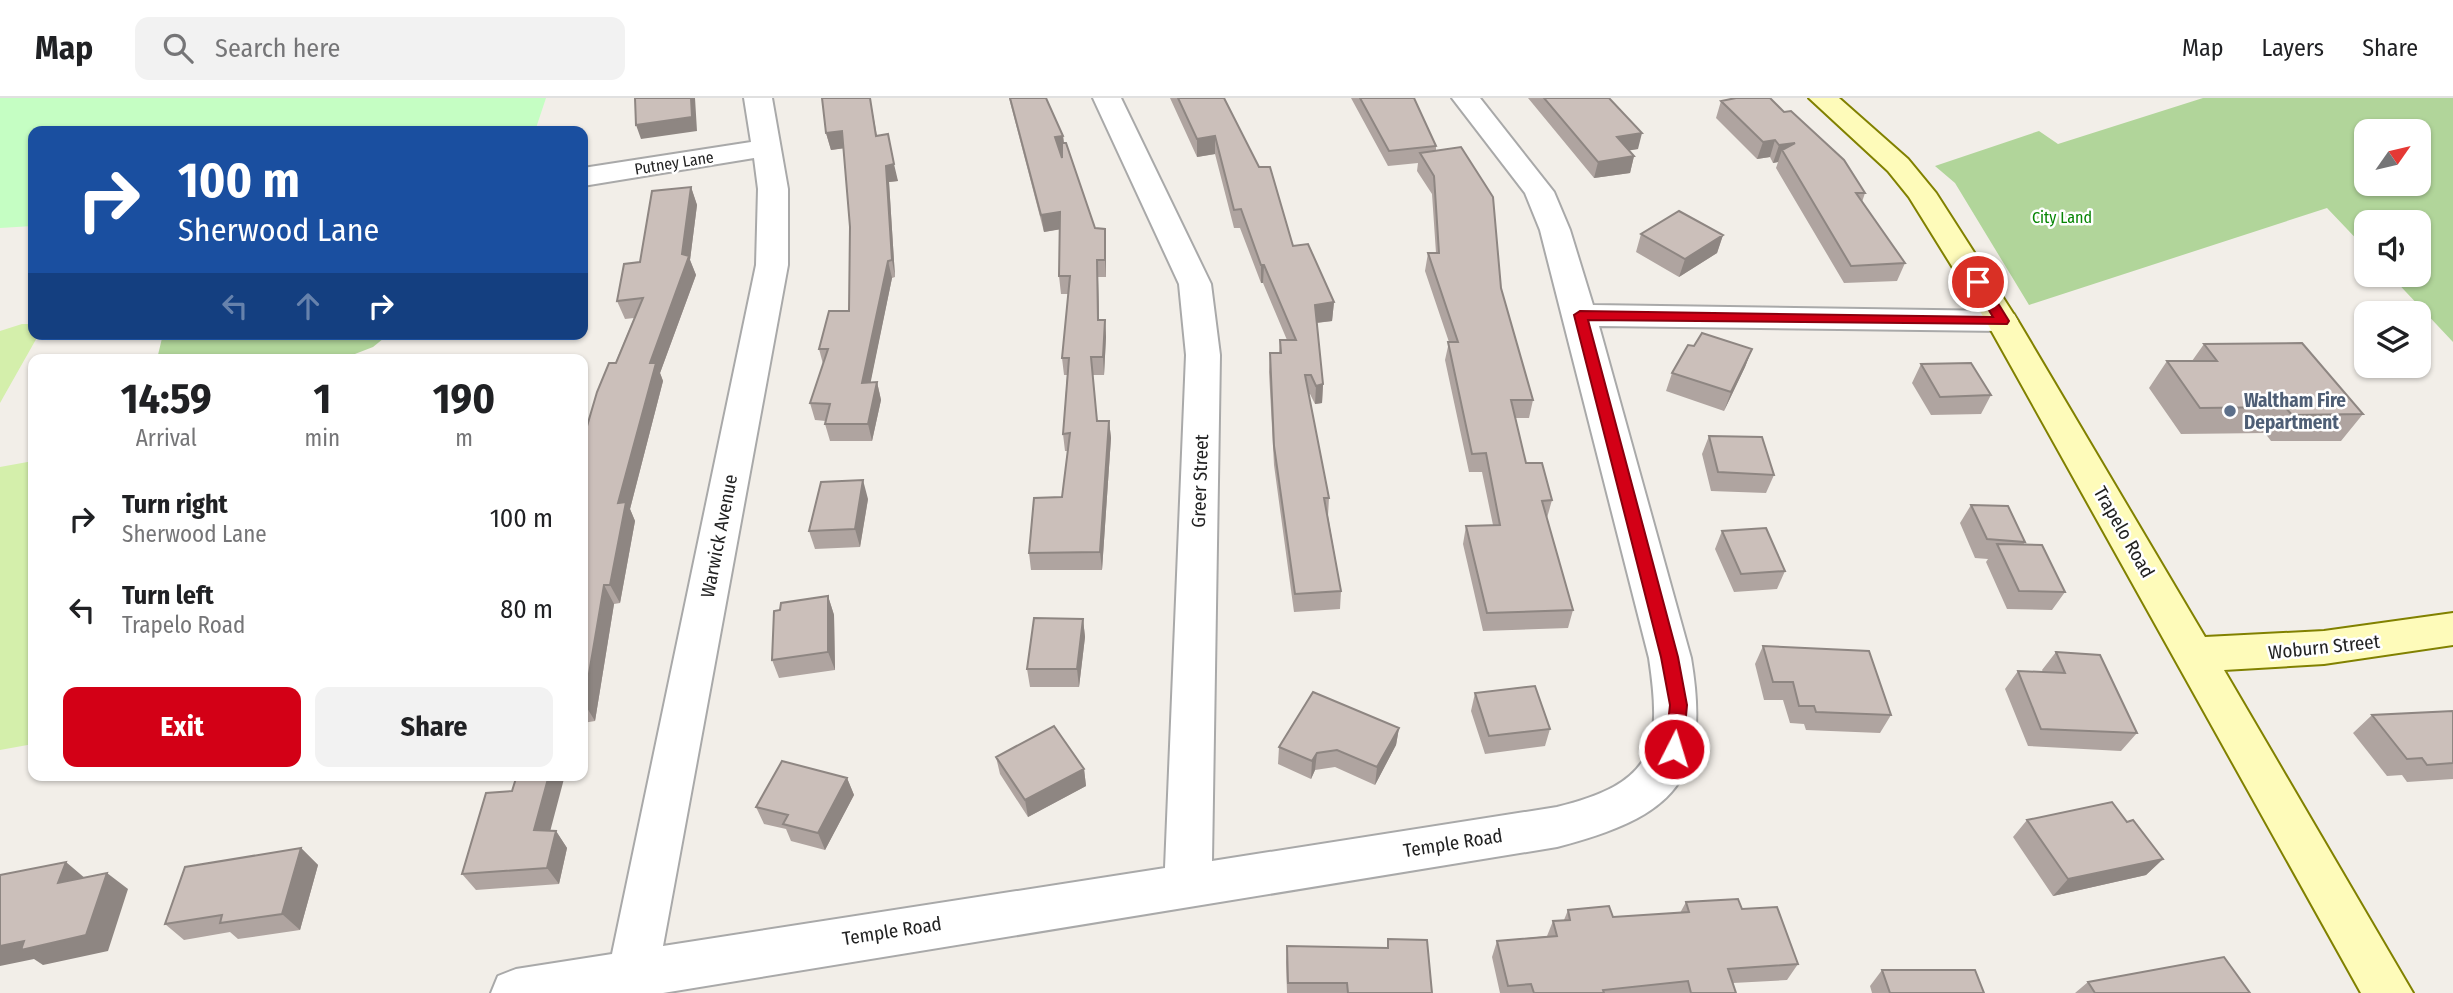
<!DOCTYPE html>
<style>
:root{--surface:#fff;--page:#f2f2f2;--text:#202124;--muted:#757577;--line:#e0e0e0;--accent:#d30016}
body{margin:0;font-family:"Fira Sans Condensed",sans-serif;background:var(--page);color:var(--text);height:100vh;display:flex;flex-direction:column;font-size:26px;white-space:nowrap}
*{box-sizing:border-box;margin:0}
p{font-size:23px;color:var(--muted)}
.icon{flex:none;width:38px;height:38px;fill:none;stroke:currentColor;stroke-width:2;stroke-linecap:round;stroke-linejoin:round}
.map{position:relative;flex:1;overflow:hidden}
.drawer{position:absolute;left:28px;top:256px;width:560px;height:427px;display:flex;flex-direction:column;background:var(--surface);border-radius:14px;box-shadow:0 2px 5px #0004}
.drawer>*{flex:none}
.top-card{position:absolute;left:28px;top:28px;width:560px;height:214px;border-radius:14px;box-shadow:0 2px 5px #0004;background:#1a4fa0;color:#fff;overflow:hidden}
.needle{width:46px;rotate:56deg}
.controls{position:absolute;left:2354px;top:21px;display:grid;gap:14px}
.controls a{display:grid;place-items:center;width:77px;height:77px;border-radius:14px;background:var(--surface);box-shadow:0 2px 5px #0004;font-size:35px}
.pin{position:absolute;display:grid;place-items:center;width:60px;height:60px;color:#fff;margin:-30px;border:4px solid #fff;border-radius:50%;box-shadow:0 2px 7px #0007}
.me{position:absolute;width:77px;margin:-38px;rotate:5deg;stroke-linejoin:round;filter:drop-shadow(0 0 5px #0008)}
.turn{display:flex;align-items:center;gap:24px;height:147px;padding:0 35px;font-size:32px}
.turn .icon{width:91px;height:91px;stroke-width:2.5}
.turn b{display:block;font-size:49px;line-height:60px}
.lanes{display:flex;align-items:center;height:66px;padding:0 35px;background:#0003;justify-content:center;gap:35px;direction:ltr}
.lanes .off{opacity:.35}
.eta{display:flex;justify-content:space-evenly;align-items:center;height:119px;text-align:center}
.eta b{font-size:42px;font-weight:700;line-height:49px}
.button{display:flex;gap:14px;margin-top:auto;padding:14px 35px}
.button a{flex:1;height:80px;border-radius:14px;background:var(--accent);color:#fff;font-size:28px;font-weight:700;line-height:80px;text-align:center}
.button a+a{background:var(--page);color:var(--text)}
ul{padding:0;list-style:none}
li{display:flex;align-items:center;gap:21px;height:91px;padding:0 35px}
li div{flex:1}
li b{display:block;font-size:26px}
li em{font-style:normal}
header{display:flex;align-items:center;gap:42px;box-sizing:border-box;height:98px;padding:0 35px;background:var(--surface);border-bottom:2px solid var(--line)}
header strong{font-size:33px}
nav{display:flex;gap:38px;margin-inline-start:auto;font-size:24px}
.search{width:490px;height:63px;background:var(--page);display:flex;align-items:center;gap:18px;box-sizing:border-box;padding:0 24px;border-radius:14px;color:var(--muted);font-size:26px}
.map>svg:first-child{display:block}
.grass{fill:#d4efab}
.forest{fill:#b1d59a;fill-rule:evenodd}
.park{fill:#c5fec3}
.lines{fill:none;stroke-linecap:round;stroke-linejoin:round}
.street-casing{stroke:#a9a9a9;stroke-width:4}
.secondary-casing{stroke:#818100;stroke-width:4}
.street{fill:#fff;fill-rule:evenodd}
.secondary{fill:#fefbba;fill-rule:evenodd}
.wall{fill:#afa4a0}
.shaded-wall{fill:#8e8682}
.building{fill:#cbbfba;stroke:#8e8682;stroke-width:2}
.route{fill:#d30016;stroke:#89000e;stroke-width:2}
.service-dot{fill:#5c6f8a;stroke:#fff;stroke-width:2.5}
.labels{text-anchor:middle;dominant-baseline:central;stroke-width:5;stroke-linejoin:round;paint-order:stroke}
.far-street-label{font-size:16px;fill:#222;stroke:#fff}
.far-park-label{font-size:16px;fill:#078604;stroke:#fff}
.service-label{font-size:19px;font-weight:bold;fill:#4e5e75;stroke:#fff;text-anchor:start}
.street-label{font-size:19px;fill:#222;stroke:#fff}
</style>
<header>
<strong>Map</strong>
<div class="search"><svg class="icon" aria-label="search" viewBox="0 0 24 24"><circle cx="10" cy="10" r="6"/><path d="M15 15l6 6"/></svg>Search here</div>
<nav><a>Map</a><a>Layers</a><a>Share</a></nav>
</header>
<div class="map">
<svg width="2453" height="895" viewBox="0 0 2453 895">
<rect width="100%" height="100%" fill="#f2eee8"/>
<path class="grass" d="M22,226H33V236H39L0,305V233Z
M33,363V646L0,652V369Z"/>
<path class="forest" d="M2203,0H2453V244L2390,177H2418V124H2366V151L2327,110L2029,207L1955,85L1935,68L2039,33L2058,46ZM2366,33H2418V86H2366Z
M163,236H389L373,249L342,261H157Z"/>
<path class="park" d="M0,0H546L535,33H33V128L0,130Z"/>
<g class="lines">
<defs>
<path id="street" d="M744,0H772L788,91V167L663,848L1165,770L1186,257L1179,186L1093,0H1121L1211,186L1220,257L1212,763L1557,709C1653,685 1663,653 1649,560L1540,132L1525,95L1452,0H1480L1554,94L1570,132L1593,207L2002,213L2014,216L2018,223L2014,230L2002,233L1599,228L1691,560C1712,684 1672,719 1557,749L663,895H491L498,878L516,871L612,856L756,167L758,91L754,60L583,88V70L751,44Z"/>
<path id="secondary" d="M1809,0H1839L1908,61L1936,95L2018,223L2205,539L2324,533L2453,515V547L2324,566L2224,572L2413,895H2361L1986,223L1909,99L1888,73Z"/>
</defs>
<use href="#street" class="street-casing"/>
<use href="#secondary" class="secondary-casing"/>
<use href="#street" class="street"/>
<use href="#secondary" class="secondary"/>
</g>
<path class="wall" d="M870,0L877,38L898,83L889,84L895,179L892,180L870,285L877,284L881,302L872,343H830L825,326L826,323L815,322L810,305L823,266L819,251L849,213L850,129L844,50L831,52L826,35Z
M1009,0H1046L1063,38L1064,45L1095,130L1106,148V179H1098L1099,222H1105L1106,239L1104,277H1092L1097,323H1109L1111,340L1102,472H1031L1029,455L1062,399L1068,353H1065L1063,336L1067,277H1064L1062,260L1068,196H1061L1059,178L1060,131L1044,134Z
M1170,0H1224L1293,148L1334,204L1332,223L1317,225L1323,286L1322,305L1315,306L1310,296H1308L1329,400L1328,418L1341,493L1340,511L1294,514L1274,367L1269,274L1270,255H1279L1280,242H1287L1263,185H1261L1240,130H1234L1215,56L1197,59Z
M1351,0H1414L1436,48V53L1501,190L1533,302L1529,320H1515L1526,365L1552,402L1547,420L1573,512L1568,530L1483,533L1463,446L1466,428L1493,427L1482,374H1469L1445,262L1449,244L1425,173L1428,155H1436L1432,96L1417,73L1418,65L1388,68Z
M1528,0H1609L1638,51L1629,52L1634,58L1630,75L1594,80Z
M1721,3L1865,95L1862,104L1905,165L1897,183L1844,185L1776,70L1778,64L1773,65L1770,59L1757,61L1716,20Z
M691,89L697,107L690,162L696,177L660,275L663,283L630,411L635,423L620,505L614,506L595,623L583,625V342L634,220L625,221L617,203L640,164Z
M1641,136L1723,137L1717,155L1679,179L1636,154Z
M2204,246L2363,316L2341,343H2271L2265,335L2181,336L2149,290L2167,263H2192Z
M1694,248L1752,251L1745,269L1724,313L1666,293L1672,275Z
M1921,266L1991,297L1981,316L1931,317L1912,285Z
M1709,338L1774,377L1766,395L1711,393L1702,356Z
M868,401L860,449L815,451L809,433Z
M1971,407L2025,444L2023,447L2065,494L2052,512L2007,511L1986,464L1988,461L1975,460L1960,425Z
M1722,433L1785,473L1777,491L1734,494L1715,451Z
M828,498L834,517L835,572L779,580L772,562L780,512Z
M1083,521L1085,539L1079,589H1030L1027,571Z
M1763,548L1891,617L1880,635L1806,632L1804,626L1790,625L1783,602H1764L1755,566Z
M2056,554L2137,635L2121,653L2028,648L2005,591L2018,573L2043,574L2042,572Z
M1475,595L1550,631L1545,648L1485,656L1471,613Z
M2453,613V681L2407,684L2402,677L2387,678L2353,635L2372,617Z
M1399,630L1396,647L1375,687L1335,669L1315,672L1311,681L1278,666L1279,649Z
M996,659L1084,671L1086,688L1028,719L1000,676Z
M847,680L854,697L825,752L791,743L786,731L764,726L756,709Z
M512,693L550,733H556L567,750L559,786L476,792L462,776Z
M2027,722L2127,724L2163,761L2146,777L2053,798L2013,739Z
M301,750L318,767L300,832L238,841L230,834L184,842L165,826Z
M1686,804L1742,811L1798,866L1787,882L1733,885L1736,895H1500L1492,859L1497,843L1547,838L1553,823L1564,822L1568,812L1613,819L1680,815Z
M1388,841L1432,895H1287L1286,864L1287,848L1387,850Z
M1882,872L1984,895H1872L1870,888Z
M2088,884L2250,895H2075Z"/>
<path class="shaded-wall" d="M691,0H695L697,33L641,41L636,27Z
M842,33L846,50L831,52L826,35Z
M1642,35L1638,51L1614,55L1617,39Z
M1063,38L1065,55L1057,56L1055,39Z
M1215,38V56L1197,59V41Z
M1775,42L1770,59L1757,61L1763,44Z
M1795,45L1782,52L1778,64L1773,65L1779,47Z
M1634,58L1630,75L1594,80L1598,64Z
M894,66L898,83L889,84L895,179L892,162L886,68Z
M691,89L697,107L690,162L696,177L660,275L663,283L630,411L635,423L620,505L610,487L618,405L650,265L682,156Z
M1060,114L1062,131L1044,134L1041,117Z
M1105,131L1106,148V179L1105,162Z
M1723,137L1717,155L1679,179L1685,161Z
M1097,162L1098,179L1099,239L1098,222Z
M888,163L892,180L867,302L862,285Z
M1261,167H1264L1263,185H1261Z
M1334,204L1332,223L1314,225L1315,207Z
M1105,222L1106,239L1104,277L1103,259Z
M1752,251L1745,269L1724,313L1731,294Z
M877,284L881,302L872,343L868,326Z
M1323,286L1322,305L1315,306L1316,288Z
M1109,323L1111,340L1102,472L1100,454Z
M863,382L868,401L860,449L855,431Z
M604,487L614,506L595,623L584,605Z
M828,498L834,517L835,572L828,554Z
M1083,521L1085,539L1079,589L1077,571Z
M1399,630L1396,647L1375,687L1377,669Z
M1317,655L1315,672L1311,681L1312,663Z
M1084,671L1086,688L1028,719L1025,702Z
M549,677H565L546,749L534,732Z
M847,680L854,697L825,752L818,735Z
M556,733L567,750L559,786L547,770Z
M301,750L318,767L300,832L282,816Z
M2163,761L2146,777L2053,798L2068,781Z
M66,764L86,781L58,785Z
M107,775L128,791L108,853L43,867L34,861L0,868V848Z"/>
<path class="building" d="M635,0H691L692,19L636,27Z
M822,0H870L876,38L888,36L894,66L886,68L892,162L888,163L862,285L877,284L868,326H825L830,306L810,305L828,251H819L829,213H849L850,129L842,33L826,35Z
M1010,0H1046L1063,38L1055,39L1062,60V45H1066L1095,130L1105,131V162H1097L1098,222H1105L1103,259H1091L1097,323H1109L1100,454L1029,455L1034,400L1062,399L1070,335L1063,336L1069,260H1062L1070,178H1059L1060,114L1041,117Z
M1178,0H1224L1259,69H1270L1293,148L1308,146L1334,204L1315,207L1323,286L1316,288L1311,277H1305L1329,400H1324L1341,493L1295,496L1274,348L1270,255H1281L1280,242H1296L1264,167H1261L1241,111L1234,112L1215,38L1197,41Z
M1360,0H1414L1436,48L1389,53Z
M1544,0H1609L1642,35L1617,39L1634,58L1598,64Z
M1736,0H1770L1784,14L1791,13L1844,62L1865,95H1856L1905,165L1851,168L1782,52L1795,45L1779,47L1775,42L1763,44L1721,3Z
M1461,49L1493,99L1501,190L1533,302H1511L1526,365H1542L1552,402L1542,403L1573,512L1487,515L1466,428L1500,427L1486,355L1472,356L1448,244H1458L1428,155H1439L1434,78L1420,55Z
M691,89L682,156L689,158L650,265H656L618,405L626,404L610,487H604L584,605L583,606V342L597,294L609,265H616L643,200L617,203L624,166L640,164L652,93Z
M1679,113L1723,137L1685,161L1641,136Z
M1702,235L1752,251L1731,294L1672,275L1688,247L1694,248Z
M2302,245L2363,316L2292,317L2285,309L2200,310L2167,263H2217L2204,246Z
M1971,265L1991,297L1940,299L1921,266Z
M1709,338L1762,339L1774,377L1718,374Z
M863,382L855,431L809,433L821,384Z
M1971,407L2008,408L2025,444L1987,441Z
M1766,430L1785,473L1741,476L1722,433Z
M1997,446L2042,447L2065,494L2019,493Z
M828,498V554L772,562L774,513L780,512L781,505Z
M1034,520L1083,521L1077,571H1027Z
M1763,548L1869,553L1891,617L1816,614L1814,608H1799L1793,584H1773Z
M2056,554L2100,557L2137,635L2041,631L2018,573L2065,575Z
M1535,588L1550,631L1489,638L1475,595Z
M1313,594L1399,630L1377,669L1337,652L1317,655L1312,663L1279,649Z
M2453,613V665L2427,667L2422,660L2407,661L2372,617Z
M1054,628L1084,671L1025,702L996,659Z
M782,663L847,680L818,735L783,726L788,717L756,709Z
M517,677H549L534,732L556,733L547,770L462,776L486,695L512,693Z
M2112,704L2127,724L2133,722L2163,761L2068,781L2027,722Z
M301,750L282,816L220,825L222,817L165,826L185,769Z
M66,764L58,785L107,775L86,837L21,852L24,843L0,848V777Z
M1738,801L1742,811L1777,809L1798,866L1728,871L1736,895H1691L1688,883L1603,892L1604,895H1534L1531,886L1508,888L1497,843L1557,838L1553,823L1570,822L1568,812L1609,808L1613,819L1689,814L1686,804Z
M1388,841L1427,842L1432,895H1348L1347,885H1288L1287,848L1388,850Z
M2224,859L2250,895H2095L2088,884Z
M1882,872H1975L1984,895H1890Z"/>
<path class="route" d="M1974,181H1983L2009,223L2007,226L1588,222L1678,559L1687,607L1683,651L1674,659L1668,657L1665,651L1670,607L1661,559L1574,217L1580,213L1993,219L1972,184Z"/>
<circle class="service-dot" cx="2230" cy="313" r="7"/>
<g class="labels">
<g class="far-street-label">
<text transform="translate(674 65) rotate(-9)">Putney Lane</text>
</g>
<g class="far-park-label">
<text x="2062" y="119">City Land</text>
</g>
<g class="service-label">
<text x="2244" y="302">Waltham Fire<tspan x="2244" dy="22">Department</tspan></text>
</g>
<g class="street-label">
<text transform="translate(1200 383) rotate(-88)">Greer Street</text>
<text transform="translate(2124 434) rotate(60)">Trapelo Road</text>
<text transform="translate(719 438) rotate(-79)">Warwick Avenue</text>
<text transform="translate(2324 549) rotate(-6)">Woburn Street</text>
<text transform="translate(1453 745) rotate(-9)">Temple Road</text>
<text transform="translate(892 833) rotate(-9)">Temple Road</text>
</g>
</g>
</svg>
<div class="controls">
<a><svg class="needle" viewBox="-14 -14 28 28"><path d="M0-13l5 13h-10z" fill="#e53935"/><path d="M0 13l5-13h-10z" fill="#757577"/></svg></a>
<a><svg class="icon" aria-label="sound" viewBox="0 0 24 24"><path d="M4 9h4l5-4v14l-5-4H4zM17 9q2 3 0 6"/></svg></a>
<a><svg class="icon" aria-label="layers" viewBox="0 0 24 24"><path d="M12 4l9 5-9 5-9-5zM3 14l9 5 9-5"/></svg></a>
</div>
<div class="pin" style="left:1978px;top:184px;background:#d93025"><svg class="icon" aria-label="arrive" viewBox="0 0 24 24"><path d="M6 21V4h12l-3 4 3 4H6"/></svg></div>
<svg class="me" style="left:1674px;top:651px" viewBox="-20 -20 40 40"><circle r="17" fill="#d30016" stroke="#fff" stroke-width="3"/><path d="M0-11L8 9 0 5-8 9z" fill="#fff"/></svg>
<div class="top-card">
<div class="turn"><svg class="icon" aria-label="right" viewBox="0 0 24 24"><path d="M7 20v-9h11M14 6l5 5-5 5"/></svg><div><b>100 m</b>Sherwood Lane</div></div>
<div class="lanes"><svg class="icon off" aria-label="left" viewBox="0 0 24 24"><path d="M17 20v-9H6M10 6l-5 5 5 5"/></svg><svg class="icon off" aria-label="ahead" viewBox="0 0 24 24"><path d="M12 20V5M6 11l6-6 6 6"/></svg><svg class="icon" aria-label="right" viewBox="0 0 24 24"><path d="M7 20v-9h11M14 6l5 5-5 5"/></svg></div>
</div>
<section class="drawer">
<div class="eta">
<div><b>14:59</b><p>Arrival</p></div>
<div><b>1</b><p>min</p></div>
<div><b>190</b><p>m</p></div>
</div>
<ul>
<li><svg class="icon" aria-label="right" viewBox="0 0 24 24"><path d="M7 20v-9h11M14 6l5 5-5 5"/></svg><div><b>Turn right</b><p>Sherwood Lane</p></div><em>100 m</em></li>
<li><svg class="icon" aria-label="left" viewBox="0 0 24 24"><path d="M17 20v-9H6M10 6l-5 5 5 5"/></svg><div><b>Turn left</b><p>Trapelo Road</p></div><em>80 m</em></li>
</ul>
<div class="button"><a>Exit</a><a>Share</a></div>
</section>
</div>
